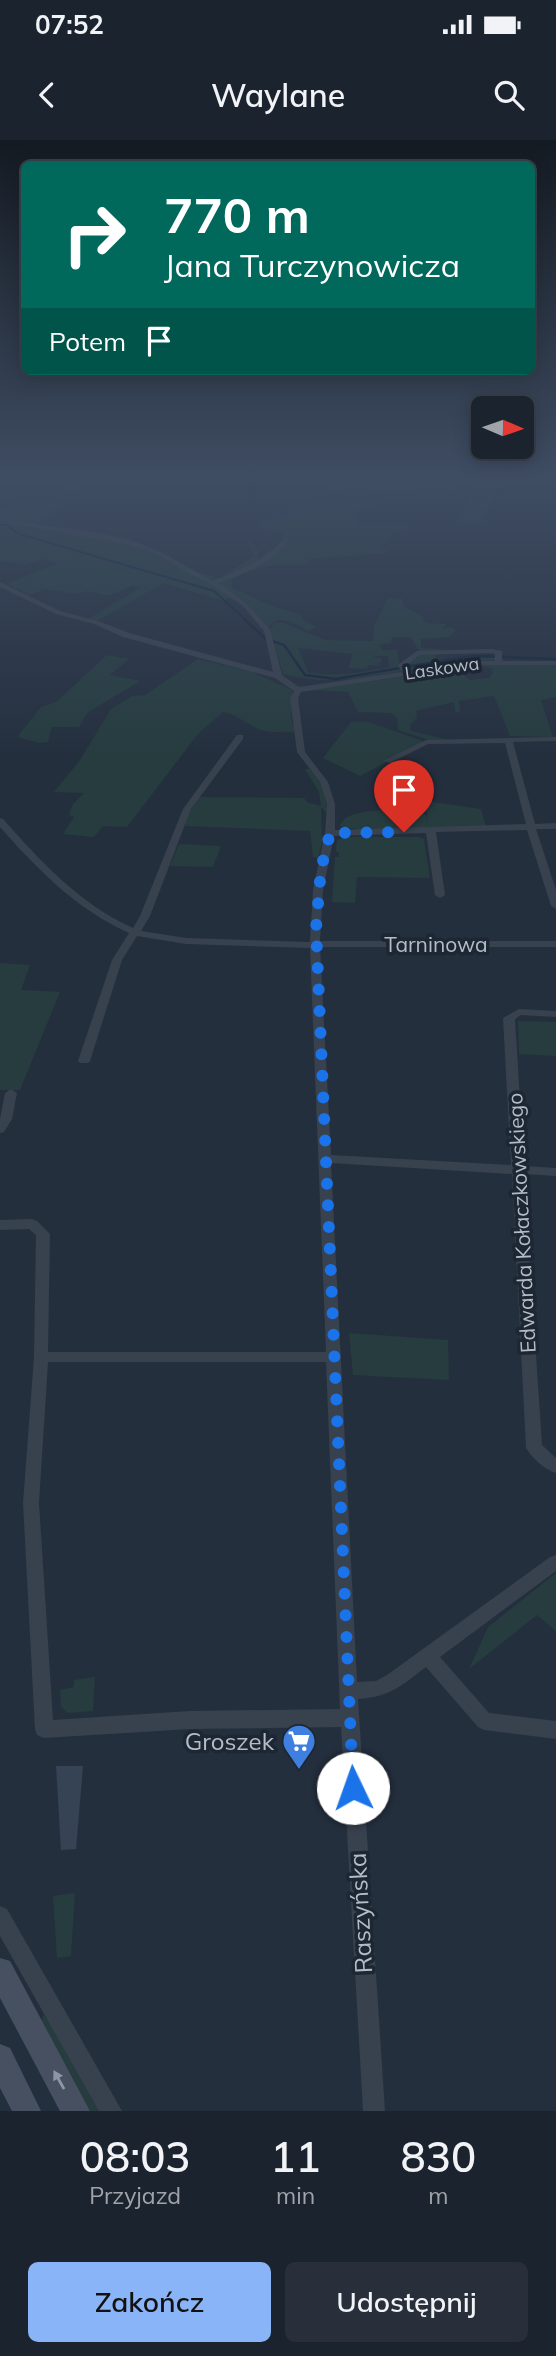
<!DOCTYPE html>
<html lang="pl">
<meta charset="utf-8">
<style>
:root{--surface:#1b232e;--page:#282f3a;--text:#f1f3f6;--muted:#a0a4aa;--line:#39404a;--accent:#8ab4f8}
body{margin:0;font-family:Mulish,sans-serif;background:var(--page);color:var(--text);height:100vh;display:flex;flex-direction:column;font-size:26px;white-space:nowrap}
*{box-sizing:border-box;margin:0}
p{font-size:23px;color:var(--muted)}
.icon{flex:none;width:38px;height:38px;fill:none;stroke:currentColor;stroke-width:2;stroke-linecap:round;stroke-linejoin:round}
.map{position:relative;height:1971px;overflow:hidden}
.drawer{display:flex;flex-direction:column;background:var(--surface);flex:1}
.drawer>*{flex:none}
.top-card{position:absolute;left:21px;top:21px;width:514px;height:214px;border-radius:10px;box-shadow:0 4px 18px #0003,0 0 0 2px var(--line);background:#00695c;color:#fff;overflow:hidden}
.needle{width:46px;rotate:92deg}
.controls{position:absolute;left:471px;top:256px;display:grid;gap:14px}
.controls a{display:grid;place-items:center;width:63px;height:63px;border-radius:10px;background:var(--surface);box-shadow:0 4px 18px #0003,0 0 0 2px var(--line);font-size:35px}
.pin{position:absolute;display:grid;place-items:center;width:60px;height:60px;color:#fff;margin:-72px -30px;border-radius:50% 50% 50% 0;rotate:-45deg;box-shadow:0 0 7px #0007}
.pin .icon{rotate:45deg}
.me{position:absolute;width:77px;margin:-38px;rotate:357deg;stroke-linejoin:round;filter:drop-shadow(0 0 5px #0008)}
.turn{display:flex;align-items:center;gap:24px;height:147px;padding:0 28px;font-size:32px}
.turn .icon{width:91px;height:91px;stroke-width:2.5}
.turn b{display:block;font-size:49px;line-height:60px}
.then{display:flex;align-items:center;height:66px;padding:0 28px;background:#0003;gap:14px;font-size:26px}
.eta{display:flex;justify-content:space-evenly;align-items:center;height:119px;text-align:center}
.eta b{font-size:42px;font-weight:600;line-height:49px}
.primary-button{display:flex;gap:14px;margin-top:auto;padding:14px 28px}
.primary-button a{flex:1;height:80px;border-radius:10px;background:var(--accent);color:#111;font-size:28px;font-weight:600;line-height:80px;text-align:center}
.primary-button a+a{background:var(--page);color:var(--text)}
.status{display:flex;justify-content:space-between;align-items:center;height:49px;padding:0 35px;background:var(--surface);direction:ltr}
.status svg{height:19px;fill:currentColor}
header{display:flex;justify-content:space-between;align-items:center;height:91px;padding:0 28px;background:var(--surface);font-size:32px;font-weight:600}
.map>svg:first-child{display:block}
.green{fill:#263c3f;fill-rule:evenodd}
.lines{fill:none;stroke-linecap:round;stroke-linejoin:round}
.stream-far1{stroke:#17263c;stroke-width:2}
.stream{stroke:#17263c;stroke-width:2.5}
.building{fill:#364354}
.street{fill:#38414e;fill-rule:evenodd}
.secondary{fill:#465061;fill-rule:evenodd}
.oneway{fill:#8e96a5}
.route{stroke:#1a73e8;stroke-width:12;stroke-dasharray:0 21.6}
.labels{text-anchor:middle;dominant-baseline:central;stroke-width:7;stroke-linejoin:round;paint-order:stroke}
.far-street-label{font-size:18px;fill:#b4bcc9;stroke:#1d2633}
.street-label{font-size:21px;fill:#b4bcc9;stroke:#1d2633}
.near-poi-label{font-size:24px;fill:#b4bcc9;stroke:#1d2633;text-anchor:end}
.near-street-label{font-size:24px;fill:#b4bcc9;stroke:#1d2633}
</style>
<div class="status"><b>07:52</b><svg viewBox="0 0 49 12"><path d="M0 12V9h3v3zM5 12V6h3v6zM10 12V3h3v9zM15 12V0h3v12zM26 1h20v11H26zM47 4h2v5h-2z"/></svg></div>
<header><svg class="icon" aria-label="back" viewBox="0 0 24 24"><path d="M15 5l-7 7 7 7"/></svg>Waylane<svg class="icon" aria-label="search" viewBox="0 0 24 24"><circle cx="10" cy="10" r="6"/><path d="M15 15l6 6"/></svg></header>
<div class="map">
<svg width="556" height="1971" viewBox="0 0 556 1971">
<rect width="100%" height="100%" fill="#242f3e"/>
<path class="green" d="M342,339H371L366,342L369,346C383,348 397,349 408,340L405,339L454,341L448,359L419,357L418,354L408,351L372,350L365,361H389L356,371V383L410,384L406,389L395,392L379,408L388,411L383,413L310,419L305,425C279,423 255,426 232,439L231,447L272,466L302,475V479L316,487L309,491C294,484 280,472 268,488L249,466L229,458L224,461L164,443L97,481L88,479L141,447L131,446L108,456L87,451L76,454L45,449L30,455L7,444L58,423L41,419L26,425L0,421V366L13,367L24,358L54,360L67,345L76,346L53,372L35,385L128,399L163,413L188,430L219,438L255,416L247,401H251L258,411V420L276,407L284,393L260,388L262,383L292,373L298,364L315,366L320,361L336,362L342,356L334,347L344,342Z
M477,339H501L481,384L458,383Z
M388,458L403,459V466L422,476L426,483L446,484L443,489L452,487L456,491L449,497L421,499V508L443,510V514L435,515L436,518L445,521L494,517L493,520L408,530L406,524L421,513L410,497H392L391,503L380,505L382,510H397L401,531C360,539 324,545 283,534L270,490L274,483H284L325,500L373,501L374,486ZM298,508L353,514L348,528L367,529L368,525L379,526L382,519L372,516H388L389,527C361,533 336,537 308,532Z
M107,515L129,519L110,535L140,541L87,573L79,587H52L48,602L40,603L17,597L41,567L56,562Z
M198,519L252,532L292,550L291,577L295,592C285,592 274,593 265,591C248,587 240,575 223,572L198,594L127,687L103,686L94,697L63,694L74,677L69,675L73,664L84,653L54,652L80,620L111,569L132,556L145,555Z
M491,523L556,525V557L541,560L553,597L510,596L494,556L459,561L460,572H455L454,562L416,571L417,577L410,586L411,591L450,600H429L398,590L397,578L391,573L358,572L348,552L311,550L443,531L462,532L469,540L489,538L493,533L492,528L476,525Z
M351,582H368L426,602L360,636L323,618Z
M305,629H310C325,646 325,653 328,675L321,667L322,703L318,718L313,717L310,691L185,686L188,674L199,657L304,658L307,662L321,666L319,652Z
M426,661L481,669L486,687L360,690L339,686C340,685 344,679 346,678C359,668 415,667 426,675L428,686Z
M345,697H419L424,699L430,738L357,737L355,763L332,762L335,717H339V713L336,711L337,700Z
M179,704L221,706L213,727L170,726Z
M0,823L30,825L21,850L60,852L20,950H0Z
M518,881L556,882V916L519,914Z
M349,1193L448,1200L449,1240L353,1235Z
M556,1433V1491L537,1475L469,1529L488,1487Z
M95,1537L93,1571L68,1573L61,1567L60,1550L74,1547V1540Z
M75,1753L71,1816L57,1818L53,1756Z
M44,1874L103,1971H90L41,1881Z"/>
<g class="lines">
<path class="stream-far1" d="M0,385H7L19,394L214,451L247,481"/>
<path class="stream" d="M245,480L266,499L284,505L305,535L336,539L400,528
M405,527L474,516L556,519"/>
</g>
<path class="building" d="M56,1626H83L76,1709L61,1710Z"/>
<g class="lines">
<path class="street" d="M15,381C53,387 92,391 129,400C160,408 185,427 213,441C240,430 266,420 285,398H289C281,420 240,435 218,443L246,463L270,489L282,535L299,547L402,532L398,526L399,524L417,511L492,509L502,511V521H556V525H475L301,552L298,558L305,612L328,642L335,664V690L526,684L505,603L428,604L390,623L383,621L426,600L556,597V601L513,602L535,684L556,683V689H536L556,750V769L551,766L527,690L436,692L445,755L440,758L435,755L426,693L334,696L323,750L320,801H556V807H320L331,1015L511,1025L503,878L519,869L556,871V877L521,875L515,879L524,1026L556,1028V1036L524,1034L542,1305L556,1318V1333C545,1330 532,1318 526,1308L512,1034L331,1023L357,1542L376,1541L387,1535L550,1417L556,1415V1431L440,1517L489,1573L556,1581V1599L484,1590L478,1587L426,1527C401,1546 390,1557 358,1559L385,1971H363L341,1587L190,1589L44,1598L37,1595L35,1589L23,1363L34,1217L36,1095L29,1089L0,1090V1080L32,1079L37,1081L50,1094L48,1212H326L310,808L186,804L137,796L122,820L90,921L88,923H80L78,921L112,820L129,793C76,769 38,730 0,687V678L3,679C41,722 80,764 133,788L140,776L183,669L237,595H243V599L191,669L150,776L141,791L186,798L308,802H310L313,750L325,693L327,664L320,642L297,612L290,558L294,551L275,538L123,497L94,484L56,474L0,447V442L60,471L98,481L129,493L273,532L264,491L242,465L211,444L186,432L161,416L128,404L13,384ZM492,513L495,514L494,521H475L409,531L406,526L419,515ZM48,1222H326L340,1569L190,1571L53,1580L39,1363Z
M11,949L17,953L12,979L4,992L0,993V979L5,953Z
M0,1766L7,1769L122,1971H99L0,1796Z"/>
<path class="secondary" d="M0,1818L10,1821L90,1971H60L0,1858Z
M0,1904L10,1908L41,1971H12L0,1948Z"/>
</g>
<defs><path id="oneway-solid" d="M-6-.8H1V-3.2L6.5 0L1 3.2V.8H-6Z" transform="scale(1.75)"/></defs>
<use class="oneway" href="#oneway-solid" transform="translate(59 1940) rotate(-119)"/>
<linearGradient id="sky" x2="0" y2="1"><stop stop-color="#141a22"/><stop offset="0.55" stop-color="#3f4d63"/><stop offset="1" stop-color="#3f4d63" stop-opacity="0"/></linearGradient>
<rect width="556" height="615" fill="url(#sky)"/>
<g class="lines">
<path class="route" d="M353,1648L316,788L321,729L330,693L404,692"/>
</g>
<defs>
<symbol id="supermarket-pin" viewBox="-11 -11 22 30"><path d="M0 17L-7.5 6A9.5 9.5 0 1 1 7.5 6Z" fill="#3f7fe0" stroke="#1d2633"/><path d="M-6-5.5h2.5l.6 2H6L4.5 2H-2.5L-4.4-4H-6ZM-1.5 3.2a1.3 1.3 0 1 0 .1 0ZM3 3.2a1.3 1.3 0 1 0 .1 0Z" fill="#fff"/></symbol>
</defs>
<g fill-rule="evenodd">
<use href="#supermarket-pin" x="280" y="1582" width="38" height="52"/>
</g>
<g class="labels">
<g class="far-street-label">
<text transform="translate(442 528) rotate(-8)">Laskowa</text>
</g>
<g class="street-label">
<text x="436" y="804">Tarninowa</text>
<text transform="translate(521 1083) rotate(-93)">Edwarda Kołaczkowskiego</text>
</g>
<g class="near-poi-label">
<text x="274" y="1601">Groszek</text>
</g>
<g class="near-street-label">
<text transform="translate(360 1773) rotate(-93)">Raszyńska</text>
</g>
</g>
</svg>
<div class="controls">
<a><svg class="needle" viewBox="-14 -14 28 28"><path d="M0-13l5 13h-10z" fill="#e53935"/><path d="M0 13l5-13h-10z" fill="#a0a4aa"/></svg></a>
</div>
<div class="pin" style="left:404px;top:692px;background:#d93025"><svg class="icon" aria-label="arrive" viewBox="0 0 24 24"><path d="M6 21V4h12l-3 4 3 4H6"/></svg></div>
<svg class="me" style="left:353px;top:1648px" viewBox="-20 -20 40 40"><circle r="19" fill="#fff"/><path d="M0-13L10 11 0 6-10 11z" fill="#1a73e8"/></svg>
<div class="top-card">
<div class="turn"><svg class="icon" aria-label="right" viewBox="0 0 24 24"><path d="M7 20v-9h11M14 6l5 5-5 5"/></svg><div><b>770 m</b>Jana Turczynowicza</div></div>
<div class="then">Potem<svg class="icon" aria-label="arrive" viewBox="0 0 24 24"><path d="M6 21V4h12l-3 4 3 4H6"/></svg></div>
</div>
</div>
<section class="drawer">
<div class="eta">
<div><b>08:03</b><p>Przyjazd</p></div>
<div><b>11</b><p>min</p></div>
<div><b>830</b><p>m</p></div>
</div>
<div class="primary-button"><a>Zakończ</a><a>Udostępnij</a></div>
</section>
